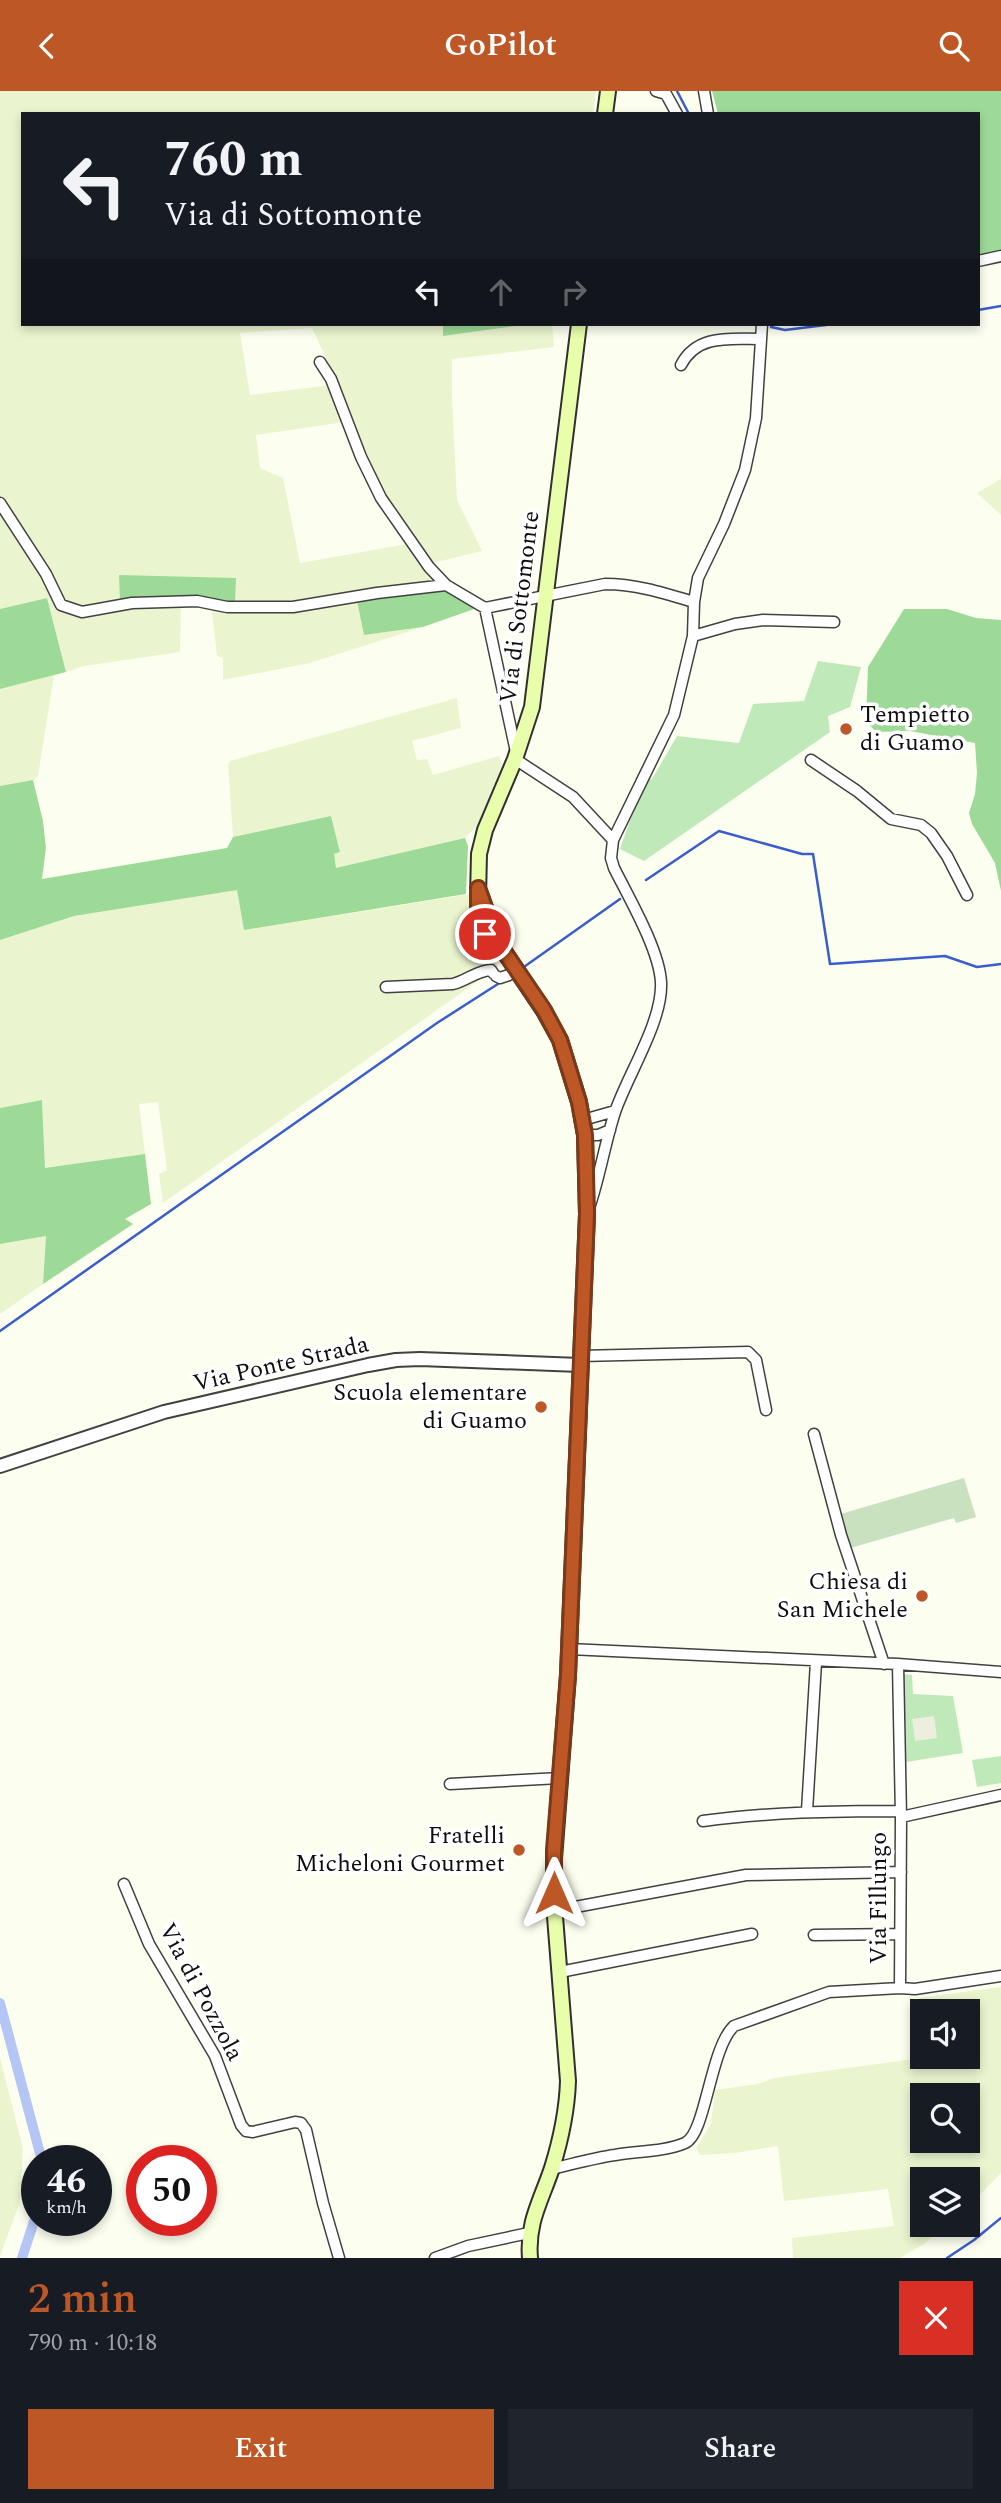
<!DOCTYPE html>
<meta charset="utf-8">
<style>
:root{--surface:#171b24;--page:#20242c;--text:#f1f3f6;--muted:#9ea1a6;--accent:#be5726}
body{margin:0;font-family:Spectral,serif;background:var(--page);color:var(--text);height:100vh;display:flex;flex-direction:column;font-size:26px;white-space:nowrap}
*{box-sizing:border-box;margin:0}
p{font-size:23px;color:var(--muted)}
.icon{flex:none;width:38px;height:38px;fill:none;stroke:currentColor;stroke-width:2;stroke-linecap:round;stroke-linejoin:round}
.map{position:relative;height:2167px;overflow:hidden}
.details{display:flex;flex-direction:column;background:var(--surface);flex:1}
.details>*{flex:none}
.hud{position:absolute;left:21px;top:21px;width:959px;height:214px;border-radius:0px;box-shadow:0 4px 10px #0003;background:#171b24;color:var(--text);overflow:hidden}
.fabs{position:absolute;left:910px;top:1908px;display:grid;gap:14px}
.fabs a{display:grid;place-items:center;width:70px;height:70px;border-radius:0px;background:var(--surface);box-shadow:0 4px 10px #0003;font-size:35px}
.speed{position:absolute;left:21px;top:2054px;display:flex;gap:14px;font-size:35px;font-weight:700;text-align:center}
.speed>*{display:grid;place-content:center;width:91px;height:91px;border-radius:50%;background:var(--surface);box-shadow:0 4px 10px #0003;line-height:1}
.speed small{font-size:18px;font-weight:400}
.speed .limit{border:10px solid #d22;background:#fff;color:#111}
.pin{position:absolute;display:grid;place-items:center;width:60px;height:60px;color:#fff;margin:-30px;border:4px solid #fff;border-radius:50%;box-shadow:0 2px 7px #0007}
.me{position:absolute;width:77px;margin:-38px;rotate:0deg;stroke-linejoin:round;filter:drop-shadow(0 0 5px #0008)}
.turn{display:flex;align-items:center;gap:24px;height:147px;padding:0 28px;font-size:32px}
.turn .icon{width:91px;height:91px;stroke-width:2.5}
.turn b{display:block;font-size:49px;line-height:60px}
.lanes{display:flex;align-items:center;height:66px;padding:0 28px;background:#0003;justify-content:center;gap:35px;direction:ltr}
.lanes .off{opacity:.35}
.round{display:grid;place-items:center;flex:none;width:74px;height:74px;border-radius:0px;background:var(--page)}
.summary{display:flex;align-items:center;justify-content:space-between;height:119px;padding:0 28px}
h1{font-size:42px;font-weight:600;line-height:52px;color:var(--accent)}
.action{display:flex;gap:14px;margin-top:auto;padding:14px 28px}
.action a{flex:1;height:80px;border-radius:0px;background:var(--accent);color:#fff;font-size:28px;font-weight:600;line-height:80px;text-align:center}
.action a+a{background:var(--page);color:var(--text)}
header{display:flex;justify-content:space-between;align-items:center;height:91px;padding:0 28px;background:var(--accent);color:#fff;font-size:32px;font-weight:600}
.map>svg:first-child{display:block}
.farmland{fill:#eaf5cf;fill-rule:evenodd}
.green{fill:#c0e9b9}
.forest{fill:#9dda98}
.cemetery{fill:#cae1c0}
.plaza{fill:#edefde}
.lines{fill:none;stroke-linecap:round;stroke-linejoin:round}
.stream{stroke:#3b5ccd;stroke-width:2.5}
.canal{stroke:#b4c5f6;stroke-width:10}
.minor-casing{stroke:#414141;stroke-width:13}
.tertiary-casing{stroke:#414141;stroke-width:16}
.secondary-casing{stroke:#303030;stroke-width:18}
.minor{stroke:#fff;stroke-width:10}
.tertiary{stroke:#fff;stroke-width:12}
.secondary{stroke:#e8feab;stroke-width:14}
.route-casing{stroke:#7c3919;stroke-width:18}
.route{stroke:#be5726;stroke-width:12}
.poi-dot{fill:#be5726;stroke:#fff;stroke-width:2.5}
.labels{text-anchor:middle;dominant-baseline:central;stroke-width:7;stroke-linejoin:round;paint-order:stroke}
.street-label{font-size:24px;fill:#0e0e0e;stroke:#fff}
.poi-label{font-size:24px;fill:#0e0e0e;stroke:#fff;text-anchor:end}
</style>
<header><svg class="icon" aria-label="back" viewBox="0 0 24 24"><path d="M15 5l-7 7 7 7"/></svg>GoPilot<svg class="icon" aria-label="search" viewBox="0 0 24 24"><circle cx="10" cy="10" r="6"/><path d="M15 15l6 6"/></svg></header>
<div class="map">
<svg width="1001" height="2167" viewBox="0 0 1001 2167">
<rect width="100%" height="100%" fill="#fcffef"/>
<path class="farmland" d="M0,0H596L593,23H23V233H443V245L530,233H552L554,256L452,268V306L457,409L482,460L433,472L404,437L360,361L335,286L312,237L240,242L250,304L331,294L345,331L256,344L260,377L283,387L300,472L407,453L433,489L441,494L358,510L364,544L423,536L310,572L223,589V567L217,565L211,513L235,514L236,487L181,512L180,561L84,575L66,581L47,507L0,518Z
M1001,388V424L977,402Z
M54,584L38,685L33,689L0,695V598Z
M457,607L461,637L412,650L417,669L427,668L433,684L499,665L502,674L478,734L465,747L336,778L334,763L340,761L331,725L233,746L228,674L230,670Z
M237,798L244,839L472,803L479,842L498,876L163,1112L159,1083L167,1079L158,1011L139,1013L145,1063L45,1078L42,1009L0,1017V849L74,825Z
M46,1145L43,1193L0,1223V1153Z
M1001,1896V2082L968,2116V2088H922V2133H947L924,2153L900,2167H793L792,2147L894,2135L888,2098L784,2110L778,2055L735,2062L700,2064L696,2057L711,2033L715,1999L758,1993L774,1987L921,1967L918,1907ZM922,1920H968V1965H922ZM922,2004H968V2049H922Z
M0,1967L23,2058L20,2111L0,2165Z"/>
<path class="green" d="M818,570L861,576L850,616L828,625L830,641L644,770L620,758L644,689L652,688L677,645L739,652L753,613L804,610Z
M904,1583L912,1584L913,1603L953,1605L963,1662L906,1671Z
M1001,1665V1692L977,1696L972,1669Z"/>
<path class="forest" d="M712,0H1001V162L978,167V23H718Z
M443,233H530L443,245Z
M119,484L236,487L235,514L120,511Z
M441,494L477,517L423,536L364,544L357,510Z
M47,507L66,581L0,598V518Z
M904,518H947L976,527L1001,529V800L995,772L972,733L969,722L975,703L977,682L975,652L910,640L876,641L866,630L868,576Z
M33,689L43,730L46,757L42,788L227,757L233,746L331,725L340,761L334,763L336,777L465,747L468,755L466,803L244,839L237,799L74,825L0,849V695Z
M42,1009L45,1077L145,1063L151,1113L125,1128L133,1133L43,1193L46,1145L0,1153V1017Z"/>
<path class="cemetery" d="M964,1387L976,1426L956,1432L954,1427L847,1458L837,1424Z"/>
<path class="plaza" d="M934,1625L937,1647L915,1650L912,1628Z"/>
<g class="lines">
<path class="stream" d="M677,0L689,23
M978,219L1001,215
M771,236L785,239L834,233
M646,789L719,740L802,763H813L830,873L945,865L977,876L1001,873
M521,878L620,808
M0,1240L437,932L501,891
M947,2167L974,2149L1001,2127"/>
<path class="canal" d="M0,1912L42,2070
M22,2167L37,2121"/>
<defs>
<path id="minor" d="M656,0L666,3L677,23
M704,0L708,23
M978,170L1001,165
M320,271L331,288L361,366L381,407L429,476L446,494L485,517L605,493C636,493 664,502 694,511
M681,274C697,243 730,248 760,248
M0,412L46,483L61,514L82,521L132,512L197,510L227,516H293L377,502L446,494
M485,517L516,661
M693,545L735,533L763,529L834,531
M515,668L573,706L613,749
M811,669L857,700L891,728L921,734L931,742L947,765L967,804
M496,885L500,887L509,884
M386,896L453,893C466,890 478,879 491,879L493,882
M583,1029L615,1020
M585,1044H598L610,1039
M590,1114C600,1084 605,1052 615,1021C628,983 663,930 661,891C659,858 629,807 614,777L611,767L613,749L674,624L693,545L694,511L698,487L724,433L745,379L756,327L762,233
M580,1265L748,1261L756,1269L766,1319
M814,1343L841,1444L884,1573
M569,1558L898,1573L1001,1581
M450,1693L560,1687
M807,1720L816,1571
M901,1726L1001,1704
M703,1730C769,1721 834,1720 900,1720
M124,1793L149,1853L215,1965L241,2034L246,2040L253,2041L295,2031L301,2032L306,2039L323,2112L339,2167
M554,1820L746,1784L901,1781
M814,1844L900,1843
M560,1881L752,1843
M900,1897L915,1898L1001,1885
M551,2078C573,2073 594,2067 615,2064C637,2060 664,2061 685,2052C706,2043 710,1957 734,1935L829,1901L900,1897L901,1726L898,1573
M435,2167L468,2155L529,2142"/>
<path id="tertiary" d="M0,1375L164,1321L368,1274L396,1269L420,1268L580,1274"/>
<path id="secondary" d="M605,23L608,0
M478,797L497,850L544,920L560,949L579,1011L585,1044L587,1123L568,1584L554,1768V1813L568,1990C567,2020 561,2048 552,2077C541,2110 527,2131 530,2167
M478,806L479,763L485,739L515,668L532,616L579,233"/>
</defs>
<use href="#minor" class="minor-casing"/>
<use href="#tertiary" class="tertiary-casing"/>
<use href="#secondary" class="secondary-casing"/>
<use href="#minor" class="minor"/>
<use href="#tertiary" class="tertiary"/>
<use href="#secondary" class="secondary"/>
</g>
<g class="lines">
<defs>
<path id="route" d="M485,843L478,816V797L497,850L544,919L560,949L579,1011L585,1044L587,1123L568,1584L554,1759V1802"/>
</defs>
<use href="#route" class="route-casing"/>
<use href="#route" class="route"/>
</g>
<g class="poi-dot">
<circle cx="846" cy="638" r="7"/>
<circle cx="541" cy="1316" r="7"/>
<circle cx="922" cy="1505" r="7"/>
<circle cx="519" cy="1759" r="7"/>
</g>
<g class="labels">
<g class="street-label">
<text transform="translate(520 516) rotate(-83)">Via di Sottomonte</text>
<text transform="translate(281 1273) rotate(-13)">Via Ponte Strada</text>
<text transform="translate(879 1807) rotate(-90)">Via Fillungo</text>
<text transform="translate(201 1901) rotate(62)">Via di Pozzola</text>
</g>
<g class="poi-label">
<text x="860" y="624" text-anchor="start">Tempietto<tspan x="860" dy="28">di Guamo</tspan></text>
<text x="527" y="1302">Scuola elementare<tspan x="527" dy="28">di Guamo</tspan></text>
<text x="908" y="1491">Chiesa di<tspan x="908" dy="28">San Michele</tspan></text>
<text x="505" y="1745">Fratelli<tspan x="505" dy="28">Micheloni Gourmet</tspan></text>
</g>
</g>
</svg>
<div class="fabs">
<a><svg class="icon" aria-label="sound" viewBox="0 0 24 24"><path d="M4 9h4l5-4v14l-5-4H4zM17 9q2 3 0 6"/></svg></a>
<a><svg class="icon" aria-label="search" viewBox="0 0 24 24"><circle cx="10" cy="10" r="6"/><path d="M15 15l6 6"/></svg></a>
<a><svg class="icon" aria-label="layers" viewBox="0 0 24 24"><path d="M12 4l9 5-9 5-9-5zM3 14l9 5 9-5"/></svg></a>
</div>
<div class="speed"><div>46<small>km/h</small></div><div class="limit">50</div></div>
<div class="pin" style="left:485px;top:843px;background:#d93025"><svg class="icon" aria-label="arrive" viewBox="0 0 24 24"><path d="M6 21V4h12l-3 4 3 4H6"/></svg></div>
<svg class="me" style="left:554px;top:1802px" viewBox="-20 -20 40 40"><path d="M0-17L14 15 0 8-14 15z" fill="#be5726" stroke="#fff" stroke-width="4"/></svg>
<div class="hud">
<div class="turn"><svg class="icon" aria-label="left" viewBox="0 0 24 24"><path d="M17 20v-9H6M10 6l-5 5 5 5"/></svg><div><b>760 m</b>Via di Sottomonte</div></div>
<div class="lanes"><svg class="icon" aria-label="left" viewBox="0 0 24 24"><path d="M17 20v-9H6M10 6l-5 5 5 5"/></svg><svg class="icon off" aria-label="ahead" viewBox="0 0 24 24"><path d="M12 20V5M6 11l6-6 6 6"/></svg><svg class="icon off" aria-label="right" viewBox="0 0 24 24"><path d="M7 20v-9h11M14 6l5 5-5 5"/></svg></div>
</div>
</div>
<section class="details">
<div class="summary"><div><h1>2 min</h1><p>790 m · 10:18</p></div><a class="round" style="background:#d93025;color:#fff"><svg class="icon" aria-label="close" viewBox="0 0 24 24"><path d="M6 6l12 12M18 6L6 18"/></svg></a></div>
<div class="action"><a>Exit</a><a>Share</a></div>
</section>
